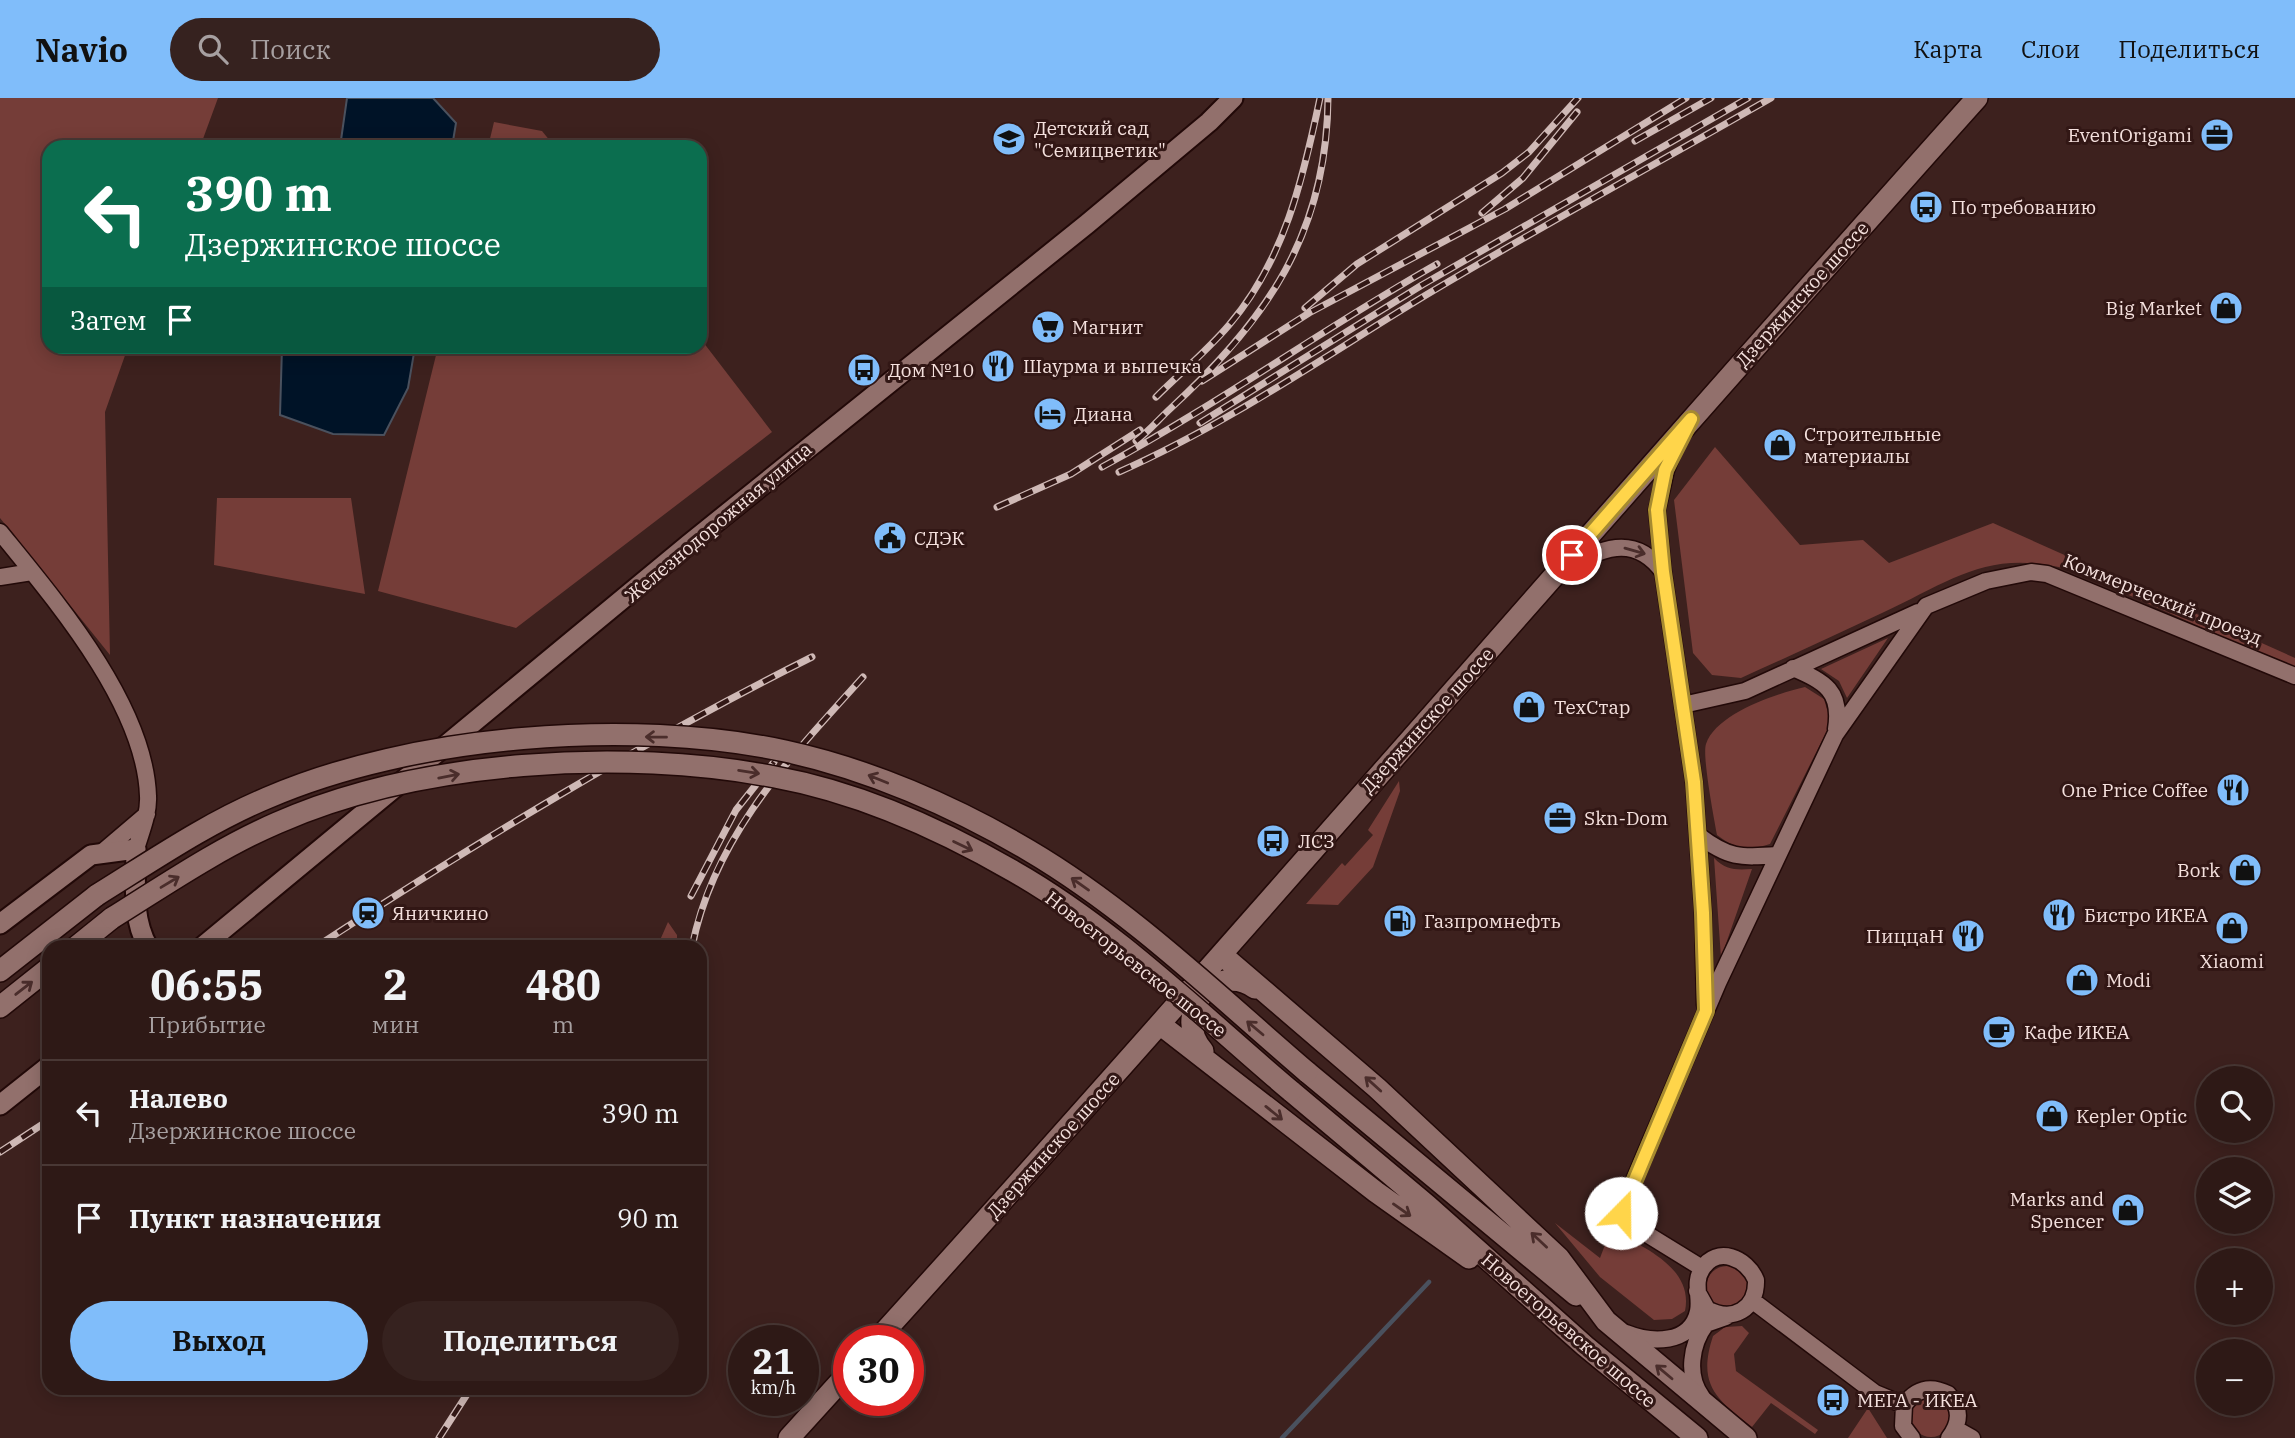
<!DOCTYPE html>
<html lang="ru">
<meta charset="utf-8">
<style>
:root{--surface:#2e1916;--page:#36221f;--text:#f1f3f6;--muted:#a7a0a1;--line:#493835;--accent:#80bdfa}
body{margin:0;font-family:"IBM Plex Serif",serif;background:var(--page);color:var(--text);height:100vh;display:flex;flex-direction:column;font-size:26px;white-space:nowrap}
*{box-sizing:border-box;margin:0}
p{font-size:23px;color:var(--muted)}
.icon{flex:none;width:38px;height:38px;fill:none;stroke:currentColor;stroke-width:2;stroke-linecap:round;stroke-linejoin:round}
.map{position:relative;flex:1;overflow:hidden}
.sheet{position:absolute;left:42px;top:842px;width:665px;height:455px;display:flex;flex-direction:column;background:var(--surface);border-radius:21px;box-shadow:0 4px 18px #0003,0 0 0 2px var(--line)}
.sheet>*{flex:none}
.top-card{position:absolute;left:42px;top:42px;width:665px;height:214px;border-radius:21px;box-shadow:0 4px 18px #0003,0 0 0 2px var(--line);background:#0b6e4f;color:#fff;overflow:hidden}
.fabs{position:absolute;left:2196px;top:968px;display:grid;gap:14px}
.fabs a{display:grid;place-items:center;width:77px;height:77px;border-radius:50%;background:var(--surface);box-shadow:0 4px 18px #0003,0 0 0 2px var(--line);font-size:35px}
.speed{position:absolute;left:728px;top:1227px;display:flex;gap:14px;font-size:35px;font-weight:700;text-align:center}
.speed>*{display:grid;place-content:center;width:91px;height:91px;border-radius:50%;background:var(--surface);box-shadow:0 4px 18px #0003,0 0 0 2px var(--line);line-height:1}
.speed small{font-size:18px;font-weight:400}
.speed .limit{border:10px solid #d22;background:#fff;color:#111}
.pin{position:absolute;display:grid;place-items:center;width:60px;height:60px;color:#fff;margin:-30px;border:4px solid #fff;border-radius:50%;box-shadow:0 2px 7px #0007}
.me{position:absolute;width:77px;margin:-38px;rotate:22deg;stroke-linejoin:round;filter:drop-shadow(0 0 5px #0008)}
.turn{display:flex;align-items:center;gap:24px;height:147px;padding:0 28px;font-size:32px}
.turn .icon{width:91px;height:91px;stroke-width:2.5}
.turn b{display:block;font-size:49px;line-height:60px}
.then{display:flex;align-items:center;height:66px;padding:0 28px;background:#0003;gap:14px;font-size:26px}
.eta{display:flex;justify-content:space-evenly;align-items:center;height:119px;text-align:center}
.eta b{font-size:42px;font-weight:800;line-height:49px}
.cta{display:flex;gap:14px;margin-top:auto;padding:14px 28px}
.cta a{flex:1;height:80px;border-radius:42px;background:var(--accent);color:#111;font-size:28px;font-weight:800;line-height:80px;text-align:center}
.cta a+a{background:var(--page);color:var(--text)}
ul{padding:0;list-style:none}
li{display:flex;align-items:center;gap:21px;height:105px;padding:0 28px;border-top:2px solid var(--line)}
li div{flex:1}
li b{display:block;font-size:26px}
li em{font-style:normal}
header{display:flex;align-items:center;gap:42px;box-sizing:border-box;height:98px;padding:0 35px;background:var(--accent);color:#111}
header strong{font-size:33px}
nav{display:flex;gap:38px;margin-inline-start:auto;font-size:24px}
.search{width:490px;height:63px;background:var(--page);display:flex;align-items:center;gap:18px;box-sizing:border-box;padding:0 24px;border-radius:38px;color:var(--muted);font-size:26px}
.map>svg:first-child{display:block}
.green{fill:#753d38}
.water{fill:#001327;stroke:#4a515e;stroke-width:2}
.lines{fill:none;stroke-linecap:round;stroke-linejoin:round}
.stream{stroke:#4a515e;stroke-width:4.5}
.minor-casing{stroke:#220908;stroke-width:19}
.tertiary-casing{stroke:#220908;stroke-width:23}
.secondary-casing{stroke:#220908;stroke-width:24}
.minor{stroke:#92706c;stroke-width:16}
.tertiary{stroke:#92706c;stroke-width:19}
.secondary{stroke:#92706c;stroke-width:21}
.rail-casing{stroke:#cfb9b6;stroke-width:7}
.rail{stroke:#321715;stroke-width:4.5;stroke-dasharray:13;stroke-linecap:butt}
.secondary-bridge-casing{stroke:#220908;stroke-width:24;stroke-linecap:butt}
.secondary-bridge{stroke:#92706c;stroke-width:21}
.oneway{stroke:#4a2d2b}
.route-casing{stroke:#a68a30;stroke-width:18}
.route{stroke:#ffd54a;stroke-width:12}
.labels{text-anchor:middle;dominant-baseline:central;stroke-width:6;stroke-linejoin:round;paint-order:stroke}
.poi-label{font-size:19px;fill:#f5e1de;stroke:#321715;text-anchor:start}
.street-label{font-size:19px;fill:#f5e1de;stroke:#321715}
</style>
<header>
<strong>Navio</strong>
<div class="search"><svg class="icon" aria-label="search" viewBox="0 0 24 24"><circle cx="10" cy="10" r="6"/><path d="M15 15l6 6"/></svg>Поиск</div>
<nav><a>Карта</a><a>Слои</a><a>Поделиться</a></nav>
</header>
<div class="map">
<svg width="2295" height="1340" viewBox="0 0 2295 1340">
<rect width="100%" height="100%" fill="#3d211e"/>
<path class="green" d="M0,0H218L200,49H49V248L128,249L105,314L110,557L0,420Z
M494,24L542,33L555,49H488Z
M700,240L772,334L516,530L378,493L438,249L700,248Z
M1715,349L1800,447L1863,442L1889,465L1993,425L2295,560V571L2075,473C1989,449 1955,481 1882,515C1835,537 1788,559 1741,580L1712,577L1693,555L1674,402Z
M217,400H351L365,496L214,467Z
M1888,540L1847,600L1839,583L1821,571Z
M1805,589L1824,601L1831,625L1770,746C1747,753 1735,751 1717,737C1714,720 1702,658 1706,646C1716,616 1775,596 1805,589Z
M1399,683L1400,693L1373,769L1338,807L1306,806L1342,765L1345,768L1373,737L1368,732Z
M1714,760C1726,772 1735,772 1752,771L1721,860Z
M668,824L677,837V849H657Z
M1555,1125L1600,1160L1611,1131C1642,1149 1694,1169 1685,1213L1672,1221L1654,1222L1600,1179Z
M1706 1189a21 21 0 1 1 42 0a21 21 0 1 1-42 0Z
M1742,1228L1749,1235L1734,1256L1736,1273L1818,1332L1815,1336L1771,1305L1752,1329C1716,1301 1697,1287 1713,1238L1725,1229Z
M1911 1319a20 20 0 1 1 40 0a20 20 0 1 1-40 0Z
M1868,1310L1887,1340H1848Z"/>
<path class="water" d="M347,0H433L456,25L452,49H340Z
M282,249H415L408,290L384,337L333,336L280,317Z"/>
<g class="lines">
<path class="stream" d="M1282,1340L1429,1184"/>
<defs>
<path id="minor" d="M1677,344L1666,372L1657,412L1663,474L1694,684L1703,815L1705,907
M0,434C56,503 145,607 148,698C149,716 141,734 136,751
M1564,471C1600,451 1634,434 1663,474
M0,479L32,474
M1793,570C1825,584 1842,593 1836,631
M1683,607L1745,593L1918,514
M1698,737C1728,760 1740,760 1777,757
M100,756L147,716
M1702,1170L1624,1122L1621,1115L1624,1106L1718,885L1835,637L1926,508L1986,483L2031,474L2047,476L2295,578
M1753,1203L1875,1295L1904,1307
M1626,1235C1651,1245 1691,1247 1698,1213C1701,1199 1693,1185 1702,1171C1717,1147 1747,1160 1756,1182C1757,1211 1733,1225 1707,1211L1697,1193
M1702,1299C1686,1278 1691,1246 1706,1226L1726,1219
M1956,1331L1972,1340
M1912,1340L1903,1328L1904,1307C1916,1291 1930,1287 1948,1296C1961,1310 1961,1324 1949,1340"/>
<path id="tertiary" d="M0,826L91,757L136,751C136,784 131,819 148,849
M202,849L689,446L1087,126L1209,24L1233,0
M0,1007L49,968"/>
<path id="secondary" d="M76,849L112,820
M1222,857L1377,990L1559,1160L1606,1223L1746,1340
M0,873L97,797
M0,909L49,870
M1161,927L1376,1094L1469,1160
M1203,953C1170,915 1217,862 1255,890
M1307,974L1576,1197
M1291,993L1428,1108L1585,1248L1697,1340
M877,1242C1248,832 1608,412 1977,0
M789,1340L849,1274"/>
</defs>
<use href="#minor" class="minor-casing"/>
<use href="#tertiary" class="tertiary-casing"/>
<use href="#secondary" class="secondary-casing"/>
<use href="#minor" class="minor"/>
<use href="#tertiary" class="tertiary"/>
<use href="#secondary" class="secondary"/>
<defs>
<path id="rail" d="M1635,43L1711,0
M1482,115L1523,80L1577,14
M1305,210L1357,166L1502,75L1529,54L1578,0
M1202,283L1309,215L1505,111L1686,0
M1156,299C1180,275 1207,253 1229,227C1284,163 1303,81 1320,0
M1200,325L1422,187L1748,0
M1136,343C1148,334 1159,321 1171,310C1267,222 1327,135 1328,0
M1102,369C1217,307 1324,230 1437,166
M1119,374C1228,326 1325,258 1426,197C1540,129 1656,66 1771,0
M997,409L1071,376L1140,332
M691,798L736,712L774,664
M316,849C477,744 640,645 812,559
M692,849C714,738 790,660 863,579
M0,1054L49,1022
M439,1340L471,1290"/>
</defs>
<use href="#rail" class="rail-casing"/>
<use href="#rail" class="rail"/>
<defs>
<path id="secondary-bridge" d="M97,797C152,763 207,725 267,700C412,637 631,620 785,653C868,671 954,708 1028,752C1130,812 1217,897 1307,974
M112,820C165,787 219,750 277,725C419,662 624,650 775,679C857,694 942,732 1013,773C1115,831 1202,918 1291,993"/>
</defs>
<use href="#secondary-bridge" class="secondary-bridge-casing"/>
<use href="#secondary-bridge" class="secondary-bridge"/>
</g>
<defs><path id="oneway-shaft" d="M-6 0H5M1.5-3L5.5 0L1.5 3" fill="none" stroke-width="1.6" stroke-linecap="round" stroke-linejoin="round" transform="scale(1.75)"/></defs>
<g class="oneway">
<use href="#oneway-shaft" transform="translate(1635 453) rotate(16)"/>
<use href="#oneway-shaft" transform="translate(656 639) rotate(-179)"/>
<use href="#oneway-shaft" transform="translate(749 674) rotate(9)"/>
<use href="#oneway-shaft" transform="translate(449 678) rotate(-11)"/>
<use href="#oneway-shaft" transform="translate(878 681) rotate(-158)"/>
<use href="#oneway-shaft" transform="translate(963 748) rotate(26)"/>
<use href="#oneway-shaft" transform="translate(170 784) rotate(-31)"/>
<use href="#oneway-shaft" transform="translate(1080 786) rotate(-145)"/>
<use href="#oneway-shaft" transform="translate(24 890) rotate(-38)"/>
<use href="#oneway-shaft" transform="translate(1255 930) rotate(-140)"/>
<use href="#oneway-shaft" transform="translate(1373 986) rotate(-138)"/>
<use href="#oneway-shaft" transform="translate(1274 1015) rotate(39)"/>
<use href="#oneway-shaft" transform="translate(1402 1112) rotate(35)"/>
<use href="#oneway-shaft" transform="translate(1539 1142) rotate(-137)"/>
<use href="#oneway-shaft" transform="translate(1664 1274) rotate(-140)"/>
</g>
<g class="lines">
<defs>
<path id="route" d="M1572,457L1691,321L1665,372L1657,412L1663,474L1694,684L1703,815L1706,913L1621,1115"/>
</defs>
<use href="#route" class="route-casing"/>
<use href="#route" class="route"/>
</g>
<defs>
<symbol id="office-disc" viewBox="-11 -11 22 22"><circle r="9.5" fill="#80bdfa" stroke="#321715"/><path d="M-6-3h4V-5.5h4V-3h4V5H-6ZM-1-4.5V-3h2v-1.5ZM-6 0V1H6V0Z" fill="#111"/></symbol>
<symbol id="school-disc" viewBox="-11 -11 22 22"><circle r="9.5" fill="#80bdfa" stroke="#321715"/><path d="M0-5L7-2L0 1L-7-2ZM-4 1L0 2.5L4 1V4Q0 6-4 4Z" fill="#111"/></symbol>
<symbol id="bus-disc" viewBox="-11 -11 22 22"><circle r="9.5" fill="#80bdfa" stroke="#321715"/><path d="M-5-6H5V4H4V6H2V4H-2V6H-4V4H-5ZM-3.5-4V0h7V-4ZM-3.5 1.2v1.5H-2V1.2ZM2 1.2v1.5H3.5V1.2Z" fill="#111"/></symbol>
<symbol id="shop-disc" viewBox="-11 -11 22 22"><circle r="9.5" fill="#80bdfa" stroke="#321715"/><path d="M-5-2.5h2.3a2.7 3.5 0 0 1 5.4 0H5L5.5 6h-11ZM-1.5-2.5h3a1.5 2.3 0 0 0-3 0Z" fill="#111"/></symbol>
<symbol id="supermarket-disc" viewBox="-11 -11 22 22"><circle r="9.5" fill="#80bdfa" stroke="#321715"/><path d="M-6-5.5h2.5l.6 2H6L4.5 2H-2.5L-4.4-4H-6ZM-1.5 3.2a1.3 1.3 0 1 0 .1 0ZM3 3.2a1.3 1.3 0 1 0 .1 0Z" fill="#111"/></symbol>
<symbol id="restaurant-disc" viewBox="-11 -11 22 22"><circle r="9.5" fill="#80bdfa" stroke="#321715"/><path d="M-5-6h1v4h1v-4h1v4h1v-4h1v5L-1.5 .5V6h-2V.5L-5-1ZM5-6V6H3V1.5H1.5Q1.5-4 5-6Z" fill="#111"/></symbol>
<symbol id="hotel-disc" viewBox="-11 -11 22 22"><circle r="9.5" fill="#80bdfa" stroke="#321715"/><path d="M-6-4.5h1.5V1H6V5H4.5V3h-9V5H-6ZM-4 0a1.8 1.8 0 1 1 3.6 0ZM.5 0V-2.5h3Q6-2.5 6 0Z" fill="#111"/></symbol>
<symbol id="civic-disc" viewBox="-11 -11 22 22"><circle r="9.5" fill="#80bdfa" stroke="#321715"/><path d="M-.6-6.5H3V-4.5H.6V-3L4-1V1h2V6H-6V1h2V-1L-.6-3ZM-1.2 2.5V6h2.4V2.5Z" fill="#111"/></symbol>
<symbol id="station-disc" viewBox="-11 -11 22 22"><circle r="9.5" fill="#80bdfa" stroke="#321715"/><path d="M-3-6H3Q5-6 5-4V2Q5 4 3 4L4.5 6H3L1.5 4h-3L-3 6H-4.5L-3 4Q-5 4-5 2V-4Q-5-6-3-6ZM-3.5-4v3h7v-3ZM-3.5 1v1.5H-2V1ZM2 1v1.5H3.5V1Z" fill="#111"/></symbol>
<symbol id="fuel-disc" viewBox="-11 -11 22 22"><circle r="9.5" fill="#80bdfa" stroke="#321715"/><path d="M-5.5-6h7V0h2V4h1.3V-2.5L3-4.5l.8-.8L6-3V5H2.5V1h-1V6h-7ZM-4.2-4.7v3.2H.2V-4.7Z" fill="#111"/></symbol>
<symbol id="cafe-disc" viewBox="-11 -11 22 22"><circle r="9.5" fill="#80bdfa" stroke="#321715"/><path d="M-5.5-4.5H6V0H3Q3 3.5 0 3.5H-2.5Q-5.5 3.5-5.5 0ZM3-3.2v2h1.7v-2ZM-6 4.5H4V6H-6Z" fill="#111"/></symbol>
</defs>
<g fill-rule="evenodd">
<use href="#office-disc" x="2198" y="18" width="38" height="38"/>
<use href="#school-disc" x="990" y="22" width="38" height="38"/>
<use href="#bus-disc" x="1907" y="90" width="38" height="38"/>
<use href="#shop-disc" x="2207" y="191" width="38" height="38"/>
<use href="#supermarket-disc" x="1029" y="210" width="38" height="38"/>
<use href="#restaurant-disc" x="979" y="249" width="38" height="38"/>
<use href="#bus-disc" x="845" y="253" width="38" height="38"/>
<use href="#hotel-disc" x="1031" y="297" width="38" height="38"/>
<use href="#shop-disc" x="1761" y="328" width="38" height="38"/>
<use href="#civic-disc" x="871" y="421" width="38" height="38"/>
<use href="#shop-disc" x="1510" y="590" width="38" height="38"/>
<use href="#restaurant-disc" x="2214" y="673" width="38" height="38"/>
<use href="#office-disc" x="1541" y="701" width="38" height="38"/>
<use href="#bus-disc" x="1254" y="724" width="38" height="38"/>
<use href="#shop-disc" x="2226" y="753" width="38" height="38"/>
<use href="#station-disc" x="349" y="796" width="38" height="38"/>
<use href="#restaurant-disc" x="2040" y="798" width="38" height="38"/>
<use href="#fuel-disc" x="1381" y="804" width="38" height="38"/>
<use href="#shop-disc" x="2213" y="811" width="38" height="38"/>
<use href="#restaurant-disc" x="1949" y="819" width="38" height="38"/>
<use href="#shop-disc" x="2063" y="863" width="38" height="38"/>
<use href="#cafe-disc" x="1980" y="915" width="38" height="38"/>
<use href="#shop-disc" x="2033" y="999" width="38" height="38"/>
<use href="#shop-disc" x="2109" y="1093" width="38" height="38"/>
<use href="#bus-disc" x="1814" y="1283" width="38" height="38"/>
</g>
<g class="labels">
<g class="poi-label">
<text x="1034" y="30">Детский сад<tspan x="1034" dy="22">"Семицветик"</tspan></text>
<text x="2192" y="37" text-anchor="end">EventOrigami</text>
<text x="1951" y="109">По требованию</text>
<text x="2202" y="210" text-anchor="end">Big Market</text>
<text x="1072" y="229">Магнит</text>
<text x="1023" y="268">Шаурма и выпечка</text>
<text x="888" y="272">Дом №10</text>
<text x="1074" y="316">Диана</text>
<text x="1804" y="336">Строительные<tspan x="1804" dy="22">материалы</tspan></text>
<text x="914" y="440">СДЭК</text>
<text x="1554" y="609">ТехСтар</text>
<text x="2208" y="692" text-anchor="end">One Price Coffee</text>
<text x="1584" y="720">Skn-Dom</text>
<text x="1298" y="743">ЛСЗ</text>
<text x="2220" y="772" text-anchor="end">Bork</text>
<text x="392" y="815">Яничкино</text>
<text x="2084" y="817">Бистро ИКЕА</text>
<text x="1424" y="823">Газпромнефть</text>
<text x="1944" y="838" text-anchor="end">ПиццаН</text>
<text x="2232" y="863" text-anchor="middle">Xiaomi</text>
<text x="2106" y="882">Modi</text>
<text x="2024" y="934">Кафе ИКЕА</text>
<text x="2076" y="1018">Kepler Optic</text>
<text x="2104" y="1101" text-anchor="end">Marks and<tspan x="2104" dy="22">Spencer</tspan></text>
<text x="1857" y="1302">МЕГА - ИКЕА</text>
</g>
<g class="street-label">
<text transform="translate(1802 196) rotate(-48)">Дзержинское шоссе</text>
<text transform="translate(718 424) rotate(-40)">Железнодорожная улица</text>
<text transform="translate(2163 501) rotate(22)">Коммерческий проезд</text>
<text transform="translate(1427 622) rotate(-48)">Дзержинское шоссе</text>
<text transform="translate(1136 866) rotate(38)">Новоегорьевское шоссе</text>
<text transform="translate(1053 1047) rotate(-48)">Дзержинское шоссе</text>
<text transform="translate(1569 1232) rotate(41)">Новоегорьевское шоссе</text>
</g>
</g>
</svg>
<div class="fabs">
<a><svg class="icon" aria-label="search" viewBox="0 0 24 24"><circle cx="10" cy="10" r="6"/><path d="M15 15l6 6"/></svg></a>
<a><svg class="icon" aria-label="layers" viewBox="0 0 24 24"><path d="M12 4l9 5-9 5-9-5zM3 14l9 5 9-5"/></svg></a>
<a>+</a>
<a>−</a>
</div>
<div class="speed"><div>21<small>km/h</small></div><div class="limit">30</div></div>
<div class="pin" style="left:1572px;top:457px;background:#d93025"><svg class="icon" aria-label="arrive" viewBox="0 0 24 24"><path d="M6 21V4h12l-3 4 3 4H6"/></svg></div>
<svg class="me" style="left:1621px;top:1115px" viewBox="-20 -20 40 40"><circle r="19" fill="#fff"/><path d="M0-13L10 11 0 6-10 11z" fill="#ffd54a"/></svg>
<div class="top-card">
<div class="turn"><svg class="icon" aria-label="left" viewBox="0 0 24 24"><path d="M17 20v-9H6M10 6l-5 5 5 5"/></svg><div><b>390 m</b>Дзержинское шоссе</div></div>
<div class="then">Затем<svg class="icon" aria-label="arrive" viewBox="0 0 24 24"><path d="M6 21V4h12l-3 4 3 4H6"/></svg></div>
</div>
<section class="sheet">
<div class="eta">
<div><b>06:55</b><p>Прибытие</p></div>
<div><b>2</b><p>мин</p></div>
<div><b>480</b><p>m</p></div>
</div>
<ul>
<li><svg class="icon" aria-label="left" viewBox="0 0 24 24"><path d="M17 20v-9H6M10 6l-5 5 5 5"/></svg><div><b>Налево</b><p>Дзержинское шоссе</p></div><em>390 m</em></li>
<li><svg class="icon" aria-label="arrive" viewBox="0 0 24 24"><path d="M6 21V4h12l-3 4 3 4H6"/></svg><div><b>Пункт назначения</b></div><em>90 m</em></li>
</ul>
<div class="cta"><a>Выход</a><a>Поделиться</a></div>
</section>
</div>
